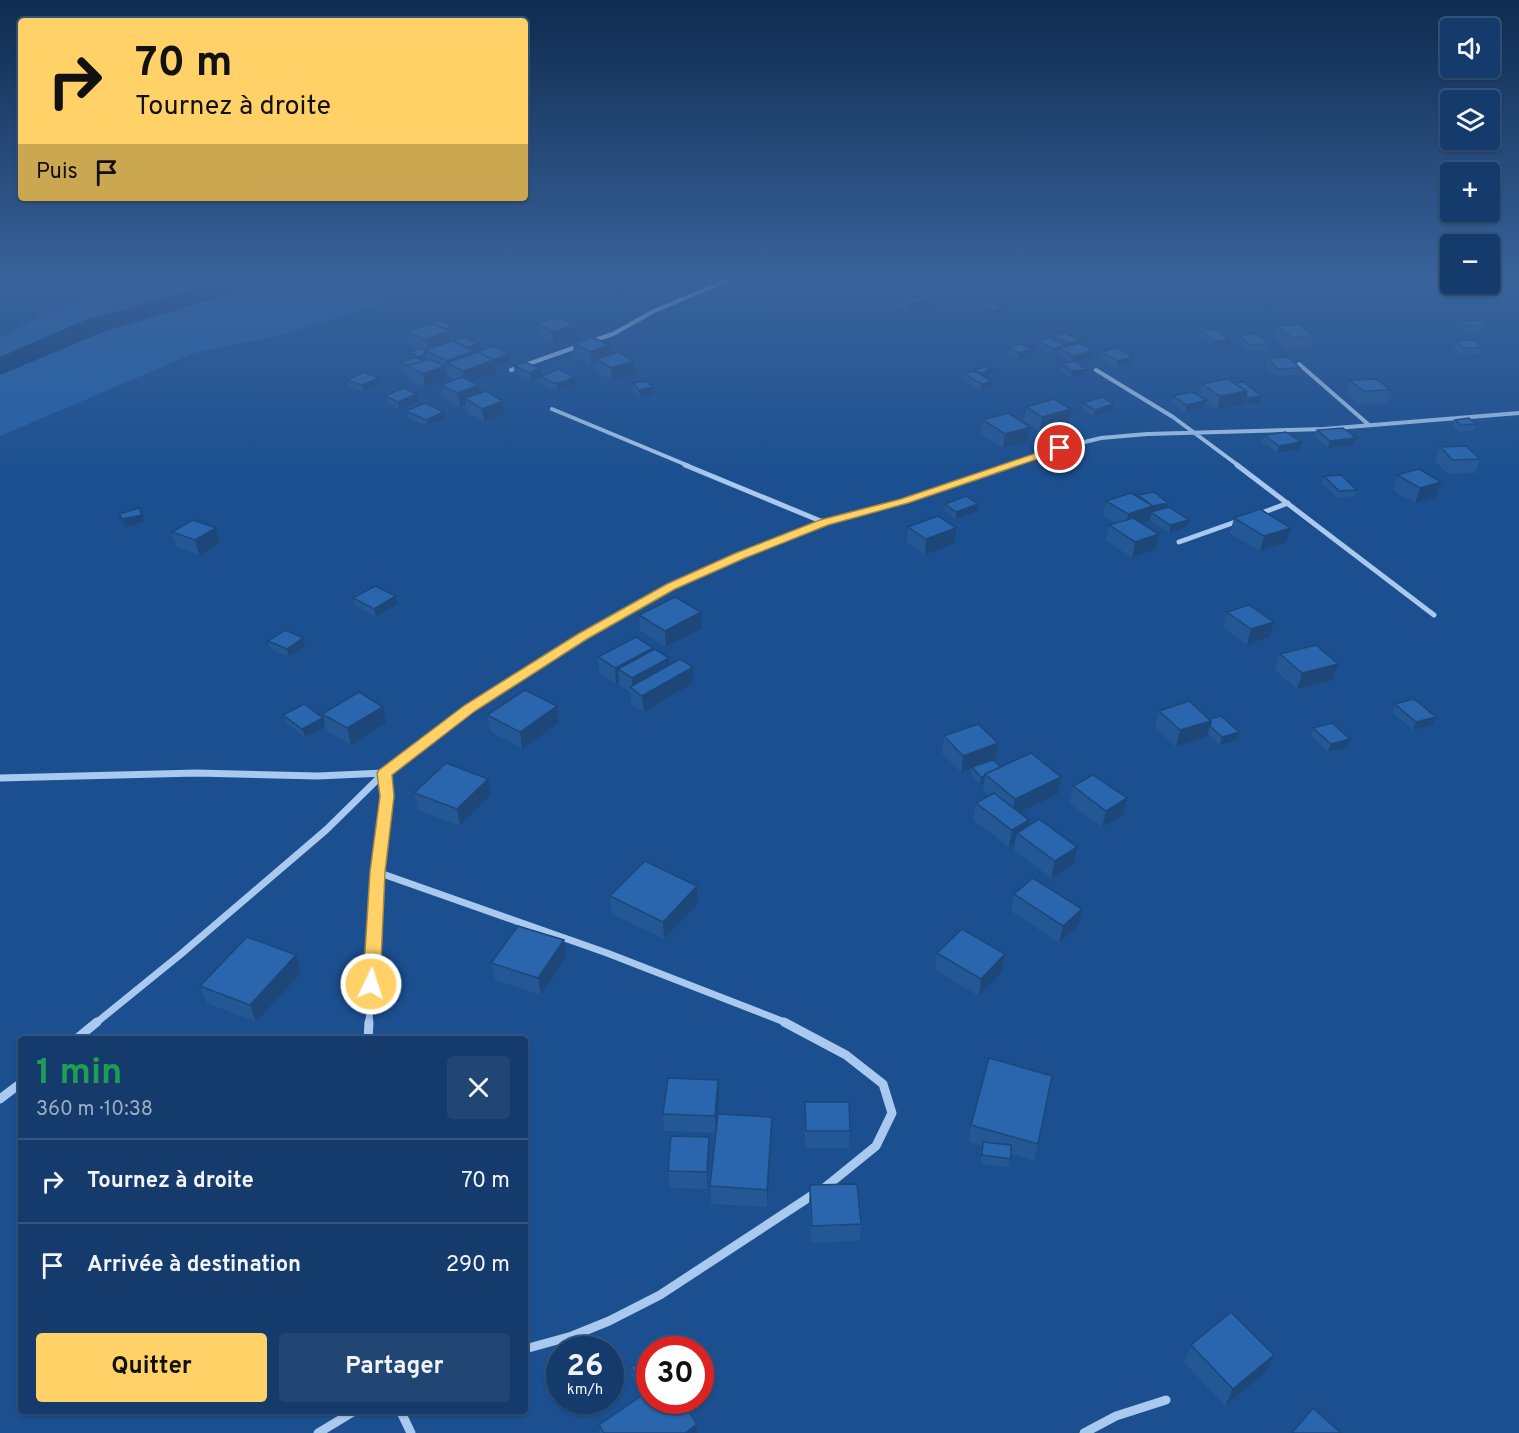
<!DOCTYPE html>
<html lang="fr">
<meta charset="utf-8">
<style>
:root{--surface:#143b6b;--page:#214673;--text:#f1f3f6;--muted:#9dadc1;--line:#33557e;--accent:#ffd166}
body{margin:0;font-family:Overpass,sans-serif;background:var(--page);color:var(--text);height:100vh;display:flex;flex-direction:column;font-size:22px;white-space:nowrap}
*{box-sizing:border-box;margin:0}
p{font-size:20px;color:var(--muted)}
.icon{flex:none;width:33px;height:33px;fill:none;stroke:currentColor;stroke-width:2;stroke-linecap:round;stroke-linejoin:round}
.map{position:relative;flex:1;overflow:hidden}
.drawer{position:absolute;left:18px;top:1036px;width:510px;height:378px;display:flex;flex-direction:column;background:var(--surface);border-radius:6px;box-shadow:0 2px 4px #0004,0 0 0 2px var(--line)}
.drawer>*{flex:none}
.top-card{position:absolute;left:18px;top:18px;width:510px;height:183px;border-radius:6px;box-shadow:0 2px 4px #0004,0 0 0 2px var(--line);background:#ffd166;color:#111;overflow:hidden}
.controls{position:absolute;left:1440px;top:18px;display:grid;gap:12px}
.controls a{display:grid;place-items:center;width:60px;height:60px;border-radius:6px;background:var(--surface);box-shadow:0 2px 4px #0004,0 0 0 2px var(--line);font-size:30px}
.speed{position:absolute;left:546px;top:1336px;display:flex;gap:12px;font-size:30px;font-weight:700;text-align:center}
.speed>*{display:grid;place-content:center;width:78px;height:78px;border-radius:50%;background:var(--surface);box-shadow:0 2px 4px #0004,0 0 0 2px var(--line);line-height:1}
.speed small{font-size:15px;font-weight:400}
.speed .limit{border:9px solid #d22;background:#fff;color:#111}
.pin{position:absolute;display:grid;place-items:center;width:51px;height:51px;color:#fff;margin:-26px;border:3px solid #fff;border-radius:50%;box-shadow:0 2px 6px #0007}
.me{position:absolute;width:66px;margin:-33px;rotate:4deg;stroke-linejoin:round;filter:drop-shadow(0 0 4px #0008)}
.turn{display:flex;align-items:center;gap:21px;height:126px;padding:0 18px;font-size:27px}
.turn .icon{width:78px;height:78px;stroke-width:2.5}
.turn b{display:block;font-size:42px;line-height:51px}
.then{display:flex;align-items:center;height:57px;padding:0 18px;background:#0003;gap:12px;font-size:22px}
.round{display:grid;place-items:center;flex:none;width:63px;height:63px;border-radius:6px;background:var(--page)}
.summary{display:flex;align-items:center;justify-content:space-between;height:102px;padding:0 18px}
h1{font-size:36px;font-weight:700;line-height:45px;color:#1e9e55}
.cta{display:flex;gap:12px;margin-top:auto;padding:12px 18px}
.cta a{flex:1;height:69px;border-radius:6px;background:var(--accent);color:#111;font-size:24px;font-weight:700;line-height:69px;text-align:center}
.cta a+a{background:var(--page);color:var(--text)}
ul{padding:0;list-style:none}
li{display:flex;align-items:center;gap:18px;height:84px;padding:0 18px;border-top:2px solid var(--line)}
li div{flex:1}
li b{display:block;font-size:22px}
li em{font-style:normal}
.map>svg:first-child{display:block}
.green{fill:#2461a8}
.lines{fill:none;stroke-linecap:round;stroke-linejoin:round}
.river{fill:#123a6d;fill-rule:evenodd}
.street-far3{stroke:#a9c9ee;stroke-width:4}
.street-far2{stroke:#a9c9ee;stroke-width:5}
.street-far1{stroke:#a9c9ee;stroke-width:7}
.street{stroke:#a9c9ee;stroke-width:9}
.wall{fill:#245895}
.shaded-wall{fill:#1d4779}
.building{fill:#2a66ad;stroke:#1d4779;stroke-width:1.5}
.route{fill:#ffd166;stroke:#a68842;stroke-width:1.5}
</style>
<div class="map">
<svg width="1519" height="1433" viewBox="0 0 1519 1433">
<rect width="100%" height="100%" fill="#1b4f8f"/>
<path class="green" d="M140,279H432L372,307L278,336L197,352L0,436V338L56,307Z"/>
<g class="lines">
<path class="river" d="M219,279H252L249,284L223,296L103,332L0,375V357L85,320L205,286Z"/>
<path class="street-far3" d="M592,341L613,334L654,311L731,279
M1299,364L1369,425
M511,370L579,346
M1096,370L1173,417L1239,466
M552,409L689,466
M1007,466L1060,448L1101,438L1147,434L1324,429L1519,413"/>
<path class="street-far2" d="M685,465L823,522
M1237,465L1434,615
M1259,514L1288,503
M1179,542L1241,520
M470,708L583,636L671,586L741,555L824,523L904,501L1011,465"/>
<path class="street-far1" d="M0,778L197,773L318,776L384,773
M377,872L607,953L787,1023
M96,1023L181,954L326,830L384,773L472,707
M369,1023L377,872L387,796L384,773"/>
<path class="street" d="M784,1022L846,1055L883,1084L892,1113L876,1146L823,1189
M75,1040L97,1022
M368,1040L369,1022
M0,1099L21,1083
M525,1349L572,1336L609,1321L660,1295L814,1194
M401,1412L411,1433
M318,1433L353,1412
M1084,1433L1116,1416L1166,1400"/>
</g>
<path class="wall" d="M1370,279H1413L1410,289L1374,287Z
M597,283H630V289L614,295L598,289Z
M930,292L951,295L950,301L940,304L932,299L931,305L908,312L897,305V299L916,298L917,297L929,298Z
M976,302L1002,315L988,318L975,308Z
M1460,321L1486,326L1483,332H1464L1458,327Z
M537,323L574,326L575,339L553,345L539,336Z
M1278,326L1313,336L1310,349L1288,350L1275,339Z
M1201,330L1228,346L1214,347L1200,337Z
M407,332H455L451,333L452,341L478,344L479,350L474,352V354L475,352L510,361L495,366L496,373L472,382L480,393L503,401L505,415L484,422L467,412L466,404L460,407L443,398L441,385L455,379L449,376V373L445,372L447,379L425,387L409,380L408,373L401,369L400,362L411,359L410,352L419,349L410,345Z
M1240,335L1269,344L1267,351H1249L1239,341Z
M1053,336L1079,344L1093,351L1092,358L1075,362L1086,369L1085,375L1071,378L1060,370L1061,364L1070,362L1058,355V353L1052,355L1037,347L1038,341L1053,339Z
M1455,341L1482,348L1480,354L1461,355L1453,347Z
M573,343L634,361L635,374L612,381L597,372L596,363L591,365L574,356Z
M1009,348L1032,349L1031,356L1018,359L1008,354Z
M1102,352L1133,357L1132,363L1116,367L1101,359Z
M1267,358L1300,368L1299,374L1276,376L1265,365Z
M514,366L541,368V375L531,379L514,373Z
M974,370L990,377L986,378L991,388L981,391L963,380L964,374L974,371Z
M540,377H575L576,384L558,391L540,383Z
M347,380L380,384L363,392L349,386Z
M1350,380L1390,390L1386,404L1359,405L1346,393Z
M633,383L653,394L640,397L633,390Z
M1234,383L1261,396L1260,403L1244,404V405L1217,410L1206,403L1205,407L1185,412L1172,403L1173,396H1199L1202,384Z
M417,394L418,401L399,409L386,402L385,396Z
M1083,403L1113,411L1094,416L1082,410Z
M1026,407L1069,422L1040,431L1024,421Z
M406,411L446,418L427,426L408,418Z
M983,420L1028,441L1003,448L981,434Z
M1455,420L1476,424L1473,430L1459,432L1453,426Z
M1317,430L1354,445L1328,448L1315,437Z
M1264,435L1300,450L1277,453L1262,442Z
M1440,447L1480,459L1475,473L1448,474L1435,461Z
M1397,475L1441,482L1436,497L1415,503L1393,490Z
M1324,476L1357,490L1354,497L1337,498L1322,483Z
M1138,495L1168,503V507L1189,520L1187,527L1169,533L1150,520L1142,523L1159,534L1156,549L1132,558L1106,540L1109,525L1116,523L1103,515L1106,501L1138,497Z
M945,504L977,511L956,519L944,511Z
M1234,518L1291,528L1286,543L1260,551L1230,533Z
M908,527L956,528L955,543L925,555L907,542Z
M172,532L220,543L199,555L177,547Z
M396,596L398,604L376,617L355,606L353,598Z
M1227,612L1269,637L1247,645L1223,628Z
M639,615L702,628L666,647L640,630Z
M268,641L305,646L289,657L270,649Z
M653,650L669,665L693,667V683L644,712L631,704L630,692L619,685V683L616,684L599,673L598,657Z
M1280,654L1338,664L1333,680L1297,689L1275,670Z
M1395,704L1436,717L1432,725L1413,730L1392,712Z
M1159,711L1210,719L1239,732L1237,740L1220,745L1208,734L1207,737L1176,747L1155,727Z
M322,714L386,723L351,745L326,730Z
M283,715L325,726L305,737L286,723Z
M487,715L559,723L522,749L490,731Z
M1313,728L1347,747L1328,752L1311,736Z
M944,736L998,743L996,759L994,760L1001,767L1061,777L1058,794L1020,812L1028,826L1077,847L1074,864L1051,878L1014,850L1015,843L1009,847L973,820L976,803L989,796L983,790L984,784L980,785L971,775L972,768L961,772L942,753Z
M1073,786L1127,798L1123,815L1102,827L1069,803Z
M414,793L491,795L460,826L418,810Z
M1014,894L1078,926L1059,943L1011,911Z
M610,896L698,903L664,939L612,914Z
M564,940L566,957L541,995L495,980L491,963Z
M937,953L1005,954L1002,972L979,996L935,970Z
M301,973L256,1022L207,1003L200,986Z
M1052,1076L1034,1161L1011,1154L1009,1167L981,1164L982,1146L969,1142L971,1125Z
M719,1097L716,1133L664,1131L663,1114Z
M805,1102L850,1131L849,1148H805Z
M772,1117V1134L767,1207L711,1204L710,1186Z
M709,1137V1154L707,1189L669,1188L668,1171Z
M810,1185L861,1224L860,1241L811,1243L809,1202Z
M1191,1345L1274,1355L1266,1372L1225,1406L1184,1362Z
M631,1367L698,1433H600L599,1425L643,1395L632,1376Z"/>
<path class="shaded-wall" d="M630,283V289L614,295L613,289Z
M951,295L950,301L940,304L941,298Z
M932,299L931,305L908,312L909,305Z
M1002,309V315L988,318L989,311Z
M454,325L455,332L451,333L452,344L429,353L426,340L439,332Z
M574,326L575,339L553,345L552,332Z
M1229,339L1228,346L1214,347L1215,341Z
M1080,340L1079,346L1067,350L1068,343Z
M478,344L479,350L474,352L476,364L447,363L448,374L446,361L460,349Z
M610,345V358L596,359V363L591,365L590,352Z
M1065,345L1064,351L1059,348L1058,353L1052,355L1053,349Z
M1032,349L1031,356L1018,359L1019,353Z
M1093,351L1092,358L1072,363L1073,356Z
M425,354L426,361L420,363L418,357Z
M509,354L510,361L495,366L496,373L465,384L463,371Z
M1133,357L1132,363L1116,367L1118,361Z
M634,361L635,374L612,381L611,368Z
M445,366L447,379L425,387L423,374Z
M541,368V375L531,379L530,373Z
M1086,369L1085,375L1071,378L1072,371Z
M991,370L990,377L980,380V373Z
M575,377L576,384L558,391L557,384Z
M379,378L380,384L363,392L362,385Z
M992,381L991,388L981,391L982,384Z
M479,385L481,399L465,398L466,404L460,407L458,393Z
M653,387V394L640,397L639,390Z
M1247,391L1244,405L1217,410L1220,396Z
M417,394L418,401L399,409L398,402Z
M1261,396L1260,403L1245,404L1246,398Z
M1207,400L1205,407L1185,412L1187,405Z
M503,401L505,415L484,422L482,409Z
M1114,404L1113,411L1094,416L1095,410Z
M1071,409L1069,422L1040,431L1042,417Z
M444,412L446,418L427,426L426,420Z
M1030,427L1028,441L1003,448L1005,434Z
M1356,438L1354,445L1328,448L1330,441Z
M1301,442L1300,450L1277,453L1279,446Z
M1441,482L1436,497L1415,503L1420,488Z
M1168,503L1167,510L1151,514L1150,521L1125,529L1128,514L1153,506Z
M978,504L977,511L956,519V512Z
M142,515L144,522L125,527L122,519Z
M1189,520L1187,527L1169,533L1170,525Z
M216,528L220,543L199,555L195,540Z
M956,528L955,543L925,555L926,539Z
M1291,528L1286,543L1260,551L1264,536Z
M1159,534L1156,549L1132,558L1135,542Z
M396,596L398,604L376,617L374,609Z
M701,612L702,628L666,647L665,631Z
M1274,622L1269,637L1247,645L1251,629Z
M303,638L305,646L289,657L287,649Z
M653,648L654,664L618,669L619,683L616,684L615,668Z
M669,658L670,674L632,689V678Z
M1338,664L1333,680L1297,689L1302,673Z
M693,667V683L644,712L642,696Z
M557,706L559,723L522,749L520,732Z
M383,707L386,723L351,745L347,728Z
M1436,717L1432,725L1413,730L1416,722Z
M323,718L325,726L305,737L302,729Z
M1211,721L1207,737L1176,747L1180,730Z
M1239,732L1237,740L1220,745L1222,737Z
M1350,739L1347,747L1328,752L1331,744Z
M998,743L996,759L961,772L963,756Z
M985,776L984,784L980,785L981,777Z
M1061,777L1058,794L1012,816L1015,799Z
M488,779L491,795L460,826L457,809Z
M1127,798L1123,815L1102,827L1106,811Z
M1029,820L1026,836L1017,833L1015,843L1009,847L1012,830Z
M1077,847L1074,864L1051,878L1055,861Z
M697,886L698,903L664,939L663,922Z
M1082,909L1078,926L1059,943L1063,926Z
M564,940L566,957L541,995L538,978Z
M1005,954L1002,972L979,996L981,979Z
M296,955L301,973L256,1022L250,1005Z
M718,1080L719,1097L716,1133L715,1116Z
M772,1117V1134L767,1207V1190Z
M709,1137V1154L707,1189V1172Z
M1274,1355L1266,1372L1225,1406L1233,1389Z
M697,1424L698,1433H685Z"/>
<path class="building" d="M607,279H620L630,283L613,289L597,283Z
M940,290L951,295L941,298L930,292Z
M925,295L932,299L909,305L897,299L912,296L920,300L917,297Z
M989,300L1002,309L989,311L976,302Z
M560,317L574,326L552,332L537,323Z
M438,320L454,325L446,329L431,323L425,325Z
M1460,321H1480L1486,326H1466Z
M431,323L450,331L426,340L407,332Z
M1300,325L1313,336L1291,337L1278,326Z
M1215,329L1229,339L1215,341L1201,330Z
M1065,333L1080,340L1068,343L1053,336Z
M1258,334L1269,344L1250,345L1240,335Z
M466,337L478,344L466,347L453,341Z
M592,337L610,345L590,352L573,343Z
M1050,338L1065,345L1053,349L1038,341Z
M1474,340L1482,348H1463L1455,341Z
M452,341L474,351L446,361L425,350Z
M1080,343L1093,351L1073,356L1059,348Z
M1022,344L1032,349L1019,353L1009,348Z
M494,346L509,354L493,360L478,352H475Z
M421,348L425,350V354L418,357L410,352Z
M1117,348L1133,357L1118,361L1102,352Z
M478,352L494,360L463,371L447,363Z
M619,352L634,361L611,368L596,359Z
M416,357L423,361L407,366L409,367L400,362Z
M1289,357L1300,368L1278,369L1267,358Z
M429,359L445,366L423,374L407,366Z
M1074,361L1086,369L1072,371L1061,364Z
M524,362L541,368L530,373L514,366Z
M985,367L991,370L980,373L974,370Z
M558,369L575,377L557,384L540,377Z
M974,371L992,381L982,384L964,374Z
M364,372L379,378L362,385L347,380Z
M462,377L479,385L458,393L441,385Z
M1228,379L1247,391L1220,396L1202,384Z
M1377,379L1390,390L1363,391L1350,380Z
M646,381L653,387L639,390L633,383Z
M1244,382L1261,396L1246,398L1247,391L1234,383Z
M403,388L417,394L398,402L385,396Z
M486,391L503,401L482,409L465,398Z
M1192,392L1207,400L1187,405L1173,396Z
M1102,397L1114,404L1095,410L1083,403Z
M1054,399L1071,409L1042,417L1026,407Z
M425,403L444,412L426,420L406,411Z
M1008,413L1030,427L1005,434L983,420Z
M1469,418L1476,424L1461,425L1455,420Z
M1343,428L1356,438L1330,441L1317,430Z
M1286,432L1301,442L1279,446L1264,435Z
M1466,446L1480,459L1453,460L1440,447Z
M1419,469L1441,482L1420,488L1397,475Z
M1341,475L1357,490L1339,491L1324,476Z
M1154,492L1168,503L1153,506L1138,495Z
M1131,493L1153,506L1128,514L1106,501Z
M966,496L978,504L956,512L945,504Z
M1169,507L1189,520L1170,525L1151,512Z
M139,508L142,515L122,519L119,514Z
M1260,509L1291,528L1264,536L1234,518Z
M938,516L956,528L926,539L908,527Z
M1133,518L1159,534L1135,542L1109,525Z
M193,520L216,528L195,540L172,532Z
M375,586L396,596L374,609L353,598Z
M675,597L701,612L665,631L639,615Z
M1249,605L1274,622L1251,629L1227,612Z
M285,630L303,638L287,649L268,641Z
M636,637L653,648L615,668L598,657Z
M1316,645L1338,664L1302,673L1280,654Z
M655,649L669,658L632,678L618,669Z
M680,659L693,667L642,696L630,687Z
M525,690L557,706L520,732L487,715Z
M359,692L383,707L347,728L322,714Z
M1414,699L1436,717L1416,722L1395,704Z
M1189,701L1211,721L1180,730L1159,711Z
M304,704L323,718L302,729L283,715Z
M1221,716L1239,732L1222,737L1210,726L1211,721L1210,719Z
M1332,723L1350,739L1331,744L1313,728Z
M978,724L998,743L963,756L944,736Z
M1031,753L1061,777L1015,799L985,774Z
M993,760L1001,767L985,774V776L981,777L972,767Z
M446,763L488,779L457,809L414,793Z
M1093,775L1127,798L1106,811L1073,786Z
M994,793L1029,820L1012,830L976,803Z
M1039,819L1077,847L1055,861L1017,833Z
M645,861L697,886L663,922L610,896Z
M1033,878L1082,909L1063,926L1014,894Z
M518,926L564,940L538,978L491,963Z
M962,929L1005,954L981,979L937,953Z
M247,937L296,955L250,1005L200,986Z
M989,1058L1052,1076L1038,1144L971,1125Z
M668,1078L718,1080L715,1116L663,1114Z
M805,1102H849L850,1131H806Z
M718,1114L772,1117L767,1190L710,1186Z
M671,1136L709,1137L707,1172L668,1171Z
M983,1142L1011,1145V1159L982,1155Z
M857,1184L861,1224L812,1226L810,1185Z
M1231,1312L1274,1355L1233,1389L1191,1345Z
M650,1356V1390L646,1393L631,1367Z
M650,1390V1401H682L697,1424L685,1433H604L599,1425Z
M1313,1408L1341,1433H1292Z"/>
<linearGradient id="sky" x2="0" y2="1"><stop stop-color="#0f2b4f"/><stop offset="0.58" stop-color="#39639b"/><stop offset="1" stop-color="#39639b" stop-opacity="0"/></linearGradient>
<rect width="1519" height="480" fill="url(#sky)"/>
<path class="route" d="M1060,445L1064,446V450L908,503L828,525L745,558L675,589L587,639L475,711L392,775L394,796L385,872L380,984L377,988L371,990L365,988L363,984L370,872L380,796L377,773L379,770L465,705L578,634L667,584L736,553L820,520L901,499Z"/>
</svg>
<div class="controls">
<a><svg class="icon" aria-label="sound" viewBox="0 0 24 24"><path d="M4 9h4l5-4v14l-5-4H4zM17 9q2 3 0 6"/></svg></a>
<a><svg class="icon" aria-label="layers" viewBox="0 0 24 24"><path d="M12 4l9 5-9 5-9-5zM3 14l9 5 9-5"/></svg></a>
<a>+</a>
<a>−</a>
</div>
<div class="speed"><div>26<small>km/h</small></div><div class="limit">30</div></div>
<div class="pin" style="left:1060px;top:448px;background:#d93025"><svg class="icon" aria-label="arrive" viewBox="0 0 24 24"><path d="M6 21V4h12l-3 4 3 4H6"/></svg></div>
<svg class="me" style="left:371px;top:984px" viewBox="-20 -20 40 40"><circle r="17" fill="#ffd166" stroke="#fff" stroke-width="3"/><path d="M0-11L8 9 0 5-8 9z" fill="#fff"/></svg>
<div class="top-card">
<div class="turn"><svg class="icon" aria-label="right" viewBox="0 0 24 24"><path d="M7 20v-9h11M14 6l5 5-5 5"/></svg><div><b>70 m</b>Tournez à droite</div></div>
<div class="then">Puis<svg class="icon" aria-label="arrive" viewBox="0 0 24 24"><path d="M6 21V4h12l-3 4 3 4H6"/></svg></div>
</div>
<section class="drawer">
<div class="summary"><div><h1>1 min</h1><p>360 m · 10:38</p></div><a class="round"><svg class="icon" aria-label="close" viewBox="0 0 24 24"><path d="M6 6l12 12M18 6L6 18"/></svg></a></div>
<ul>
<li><svg class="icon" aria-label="right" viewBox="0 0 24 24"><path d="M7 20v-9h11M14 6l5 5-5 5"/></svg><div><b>Tournez à droite</b></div><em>70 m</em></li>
<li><svg class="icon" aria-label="arrive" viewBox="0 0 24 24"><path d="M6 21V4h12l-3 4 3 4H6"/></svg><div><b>Arrivée à destination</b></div><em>290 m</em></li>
</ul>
<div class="cta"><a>Quitter</a><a>Partager</a></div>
</section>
</div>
